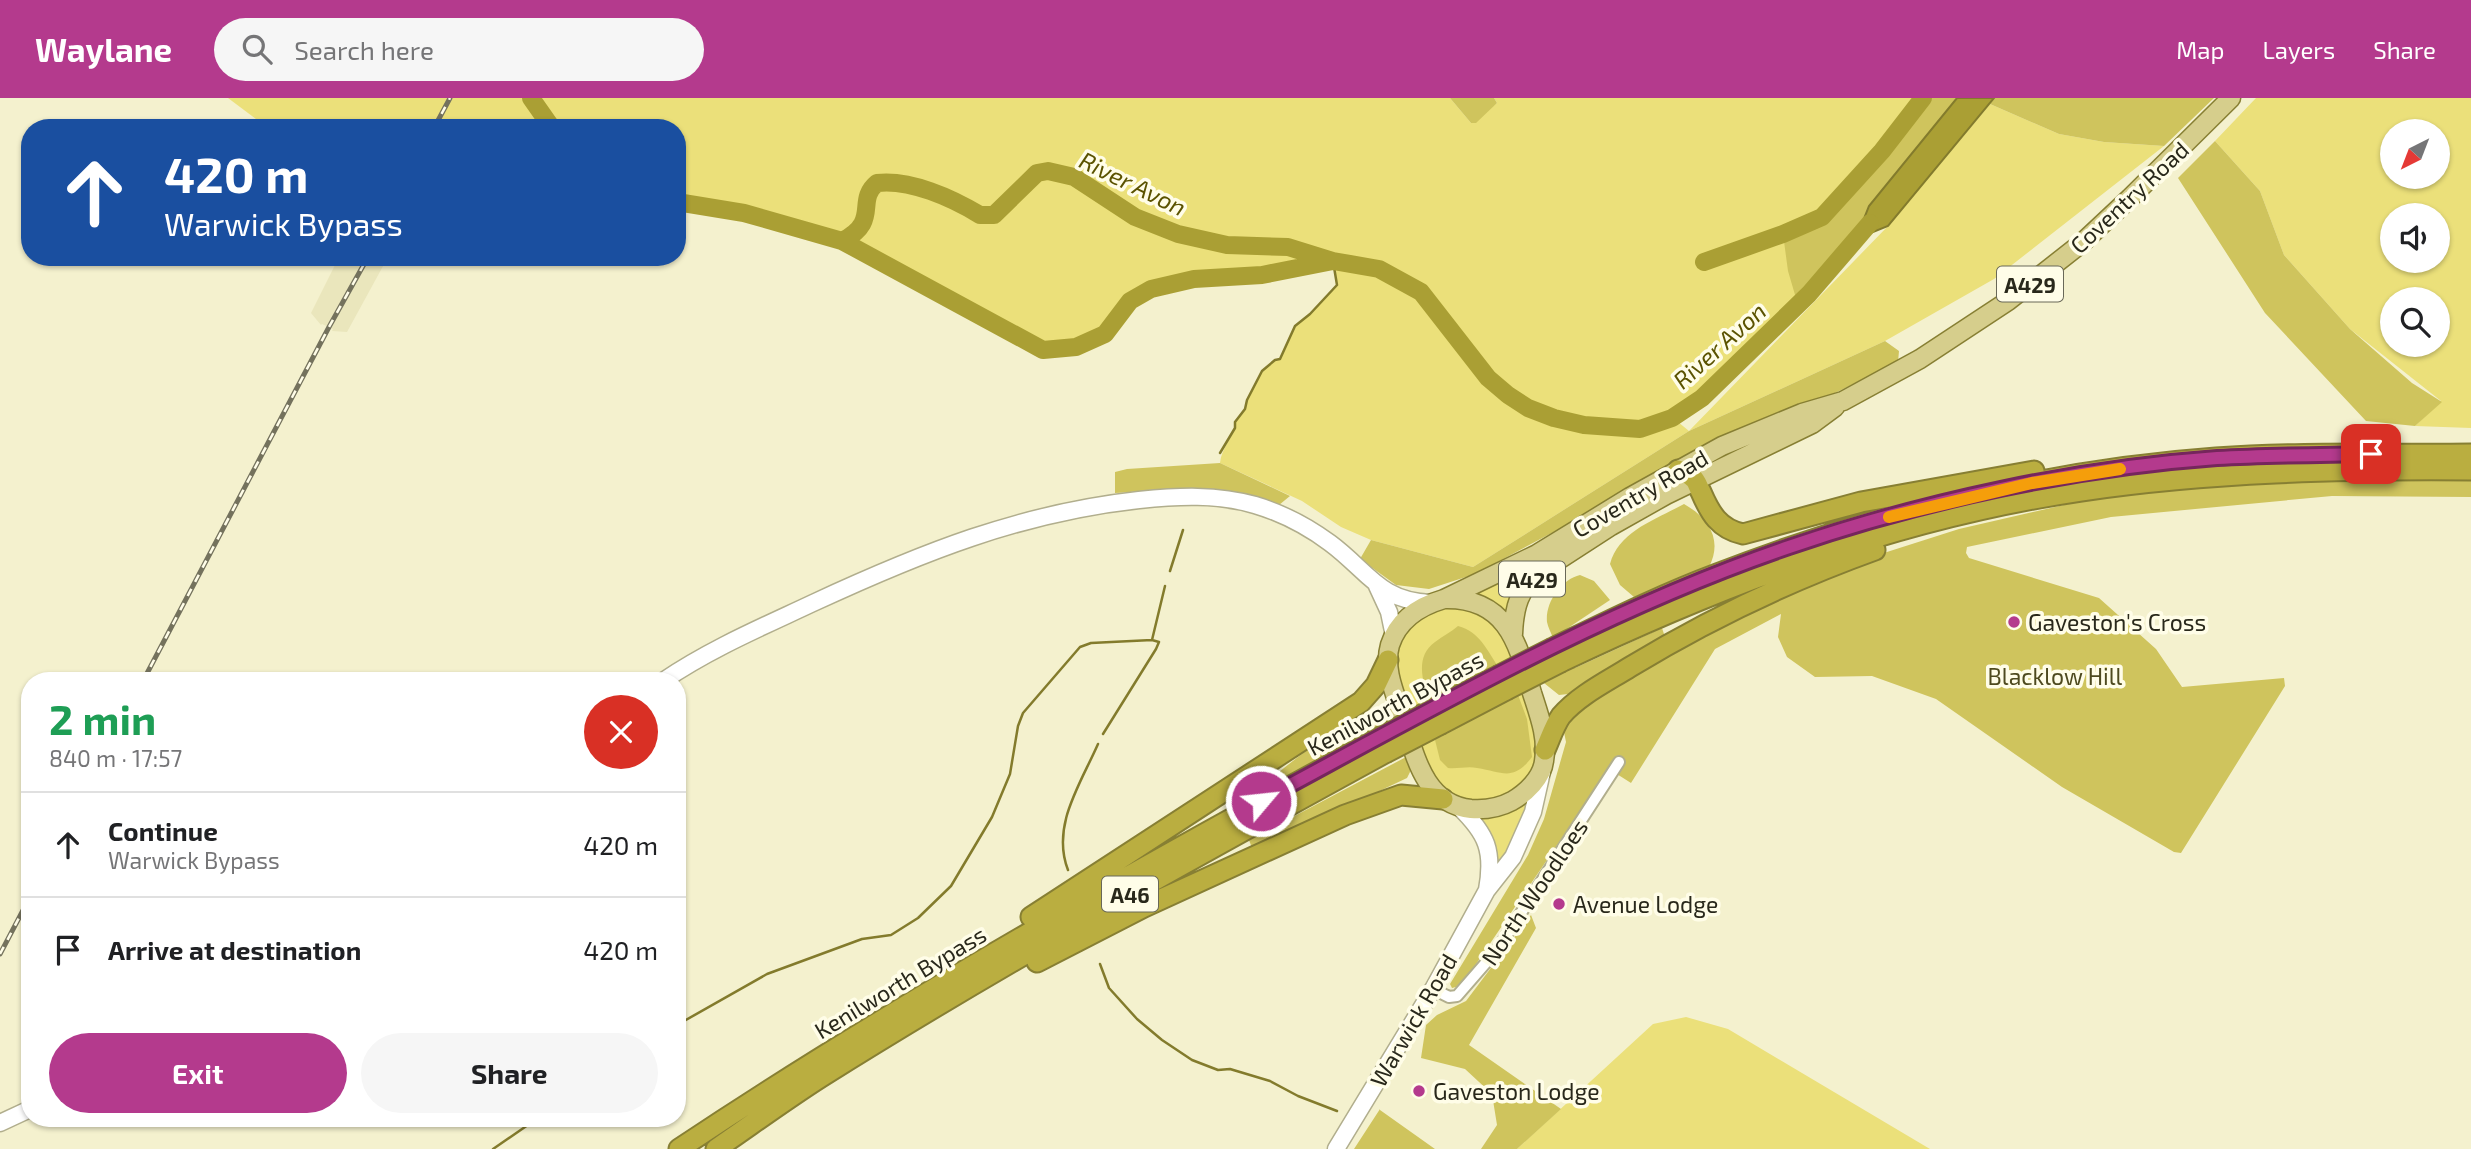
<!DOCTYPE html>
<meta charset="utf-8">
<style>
:root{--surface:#fff;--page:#f6f6f6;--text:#202124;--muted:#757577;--line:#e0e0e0;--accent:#b43a8d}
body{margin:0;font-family:"Exo 2",sans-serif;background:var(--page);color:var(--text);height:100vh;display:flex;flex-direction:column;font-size:26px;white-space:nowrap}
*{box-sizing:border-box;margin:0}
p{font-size:23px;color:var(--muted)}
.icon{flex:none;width:38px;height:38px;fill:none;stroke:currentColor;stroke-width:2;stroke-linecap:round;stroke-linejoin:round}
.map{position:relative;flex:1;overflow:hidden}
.drawer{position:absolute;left:21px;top:574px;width:665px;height:455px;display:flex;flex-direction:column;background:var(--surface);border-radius:28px;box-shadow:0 2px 5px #0004}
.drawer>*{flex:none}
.top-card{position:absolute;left:21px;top:21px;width:665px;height:147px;border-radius:28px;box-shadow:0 2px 5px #0004;background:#1a4fa0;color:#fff;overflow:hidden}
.needle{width:46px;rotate:222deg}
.fabs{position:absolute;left:2380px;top:21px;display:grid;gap:14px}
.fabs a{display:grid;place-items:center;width:70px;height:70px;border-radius:50%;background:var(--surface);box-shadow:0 2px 5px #0004;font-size:35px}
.pin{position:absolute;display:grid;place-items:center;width:60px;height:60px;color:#fff;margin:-30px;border-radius:14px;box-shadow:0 4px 10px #0006}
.me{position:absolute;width:77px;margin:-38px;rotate:62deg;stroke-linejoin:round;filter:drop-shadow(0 0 5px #0008)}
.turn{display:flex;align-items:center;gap:24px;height:147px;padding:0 28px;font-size:32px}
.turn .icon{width:91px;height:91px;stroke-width:2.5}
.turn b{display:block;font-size:49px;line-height:60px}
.round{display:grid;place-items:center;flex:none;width:74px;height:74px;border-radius:37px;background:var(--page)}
.overview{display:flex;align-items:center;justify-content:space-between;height:119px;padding:0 28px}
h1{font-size:42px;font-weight:700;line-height:52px;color:#1e9e55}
.action{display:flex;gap:14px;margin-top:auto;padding:14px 28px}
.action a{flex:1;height:80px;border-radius:42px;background:var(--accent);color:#fff;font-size:28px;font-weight:700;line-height:80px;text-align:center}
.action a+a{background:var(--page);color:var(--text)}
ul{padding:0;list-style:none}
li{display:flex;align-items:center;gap:21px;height:105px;padding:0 28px;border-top:2px solid var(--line)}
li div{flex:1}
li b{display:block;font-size:26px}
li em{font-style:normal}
header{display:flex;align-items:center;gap:42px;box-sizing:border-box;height:98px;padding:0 35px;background:var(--accent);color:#fff}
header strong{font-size:33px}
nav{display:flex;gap:38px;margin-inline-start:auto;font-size:24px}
.search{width:490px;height:63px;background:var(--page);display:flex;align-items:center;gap:18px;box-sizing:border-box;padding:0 24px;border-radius:38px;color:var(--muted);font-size:26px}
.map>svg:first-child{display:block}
.built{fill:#eae6bc}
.green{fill:#ebe07a;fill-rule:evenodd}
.forest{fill:#cfc45d}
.water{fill:#aa9f34;stroke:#837b2c;stroke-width:2}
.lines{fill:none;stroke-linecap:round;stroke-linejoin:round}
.stream{stroke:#837b2c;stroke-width:2.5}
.river{stroke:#aa9f34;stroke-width:18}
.street-casing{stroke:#b1ae8d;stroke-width:14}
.secondary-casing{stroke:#b1ae8d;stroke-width:19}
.primary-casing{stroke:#877f33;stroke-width:21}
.highway-casing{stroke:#877f33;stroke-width:23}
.street{stroke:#fff;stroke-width:10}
.secondary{stroke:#fff;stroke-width:16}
.primary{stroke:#d6ce8c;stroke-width:18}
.highway{stroke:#baae40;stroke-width:19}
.rail-casing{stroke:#74725d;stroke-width:5}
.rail{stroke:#fffde8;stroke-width:2.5;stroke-dasharray:8;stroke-linecap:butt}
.highway-bridge-casing{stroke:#877f33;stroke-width:23;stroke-linecap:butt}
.highway-bridge{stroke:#baae40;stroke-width:19}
.route-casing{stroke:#75265c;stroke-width:18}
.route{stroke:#b43a8d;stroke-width:12}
.slow{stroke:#f59e0b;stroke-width:12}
.poi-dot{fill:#b43a8d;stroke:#fffde8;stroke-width:2.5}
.labels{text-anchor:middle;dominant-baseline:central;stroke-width:7;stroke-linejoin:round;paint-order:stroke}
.shield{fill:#fffde8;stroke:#696858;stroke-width:2}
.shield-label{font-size:21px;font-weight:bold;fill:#29281b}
.street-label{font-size:23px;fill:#29281b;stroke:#fffde8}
.poi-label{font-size:23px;fill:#29281b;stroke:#fffde8;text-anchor:start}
.park-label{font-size:23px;fill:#4e4a1f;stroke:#fffde8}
.water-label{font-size:24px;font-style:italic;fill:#5b5300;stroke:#fffde8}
</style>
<header>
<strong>Waylane</strong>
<div class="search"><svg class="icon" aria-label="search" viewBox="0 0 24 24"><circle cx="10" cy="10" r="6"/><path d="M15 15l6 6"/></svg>Search here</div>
<nav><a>Map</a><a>Layers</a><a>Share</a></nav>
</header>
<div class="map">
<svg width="2471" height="1051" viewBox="0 0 2471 1051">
<rect width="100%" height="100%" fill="#f4f1ce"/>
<path class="built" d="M339,159H388L347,234L332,233L333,231L322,226L321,227L311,215Z"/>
<path class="green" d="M228,0H1450L1471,25L1497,5L1494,0H1923L1882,53L1822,119L1783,136L1798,207L1702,300L1672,319L1689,333L1888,128L1990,6L2059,36L2104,44L2164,48L1994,181L1885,243L1689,333L1473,469L1371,442L1341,429L1302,403L1220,365C1221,350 1234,339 1235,324L1245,311L1247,302L1262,273L1275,262L1280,261L1295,228L1310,216L1337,188L1333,163L1262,177L1194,181L1151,191L1130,203L1105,236L1076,249L1043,252L842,143L744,115L677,104V30H268Z
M2256,0H2471V330L2415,328L2441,303L2350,231L2284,157L2260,93L2215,43ZM2392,33H2438V79H2392ZM2392,117H2438V163H2392ZM2392,201H2438V247H2392Z
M1574,447L1509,521L1466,497Z
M1451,507L1486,515L1509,542L1538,644C1537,653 1536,662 1533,670C1514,711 1461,712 1432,684L1393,573L1400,539L1418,518Z
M1530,698L1518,732L1498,773L1475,718Z
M1686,919L1728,931L1930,1051H1517L1653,926Z"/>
<path class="forest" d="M1450,0H1494L1497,5L1476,25H1471Z
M1923,0H1957L1869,108L1856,141L1798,207L1788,173L1783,136L1822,119L1882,53Z
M1994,0H2214L2164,48L2104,44L2059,36L1990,6Z
M2215,43L2260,93L2284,157L2350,231L2412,285L2442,304L2415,328L2366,323L2265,215L2178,80Z
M1885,243L1899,253L1898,264L1576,422L1475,476L1429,491L1396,487L1360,461L1371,442L1473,469L1689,333Z
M1220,365L1290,398L1279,407C1220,387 1176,391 1115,395V374L1127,371Z
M2360,378L2471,380V399L2332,398L2111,419L1967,449L1966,455L1969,460L2099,500L2156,551L2182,589L2284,580L2285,588L2181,755L2174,754L2062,689L1936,601L1872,578L1815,579L1787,559L1778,539L1781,516L1715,551L1631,685L1609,671L1472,872L1456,889L1452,890L1450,886L1528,757L1544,721L1566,644L1563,629L1581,609L1701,534L1865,461L1959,431L2090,401L2225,385Z
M1684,406C1709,420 1723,442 1709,469L1634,499L1620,487L1610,466C1619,433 1655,422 1684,406Z
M1580,477L1594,483L1610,502L1553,540C1551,535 1548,529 1547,524C1545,504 1562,481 1580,477Z
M1458,528C1480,534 1487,552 1499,570L1430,605C1423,585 1414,559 1435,544C1443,538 1451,534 1458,528Z
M1662,530L1666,542L1577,595L1559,597L1544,585L1564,570H1575Z
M1518,597L1527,621L1532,659C1513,684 1503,674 1477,670C1468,668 1458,671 1448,670L1440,662L1435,642Z
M1384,616L1394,625L1261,697L1259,691C1289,665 1344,619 1384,616Z
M1408,658L1412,670L1407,680L1297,732L1252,750L1249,742Z
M1531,817L1536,830L1469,947L1561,1011L1517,1051H1481L1497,1027L1492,996L1465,971L1421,960L1426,927L1437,917L1466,903Z
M1380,1011V1012L1435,1051H1354Z"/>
<path class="water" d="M1957,0H1994L1888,128L1856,141L1869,108Z"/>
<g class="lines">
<path class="stream" d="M1220,355L1235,330V324L1245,311L1247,302L1262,273L1275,262L1280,261L1295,228L1310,216L1337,187L1333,163
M1170,473L1183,432
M1103,636L1156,551L1159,544L1152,542L1165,488
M1068,772C1051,728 1080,687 1098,646
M1100,866L1109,890L1137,921L1162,942L1192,962L1218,972L1230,971L1270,983L1298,998L1337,1013
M677,927L767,876L862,841L891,837L918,820L951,788L992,719L1010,676L1018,628L1023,615L1080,549L1091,545L1152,542
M493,1051L538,1020"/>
<path class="river" d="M531,0L552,30
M677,104L744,115L842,143L1043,252L1076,249L1105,236L1130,203L1151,191L1194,181L1262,177L1333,163
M842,143C881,123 855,103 877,85C910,81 952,100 980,117H994L1037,75L1048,73L1074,79L1135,119L1178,136L1227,147L1288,149L1333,163L1379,171L1421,194L1488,280L1508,297L1528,310L1554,320L1584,327L1640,331L1672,320L1702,300L1809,196L1870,125
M1704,164L1783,136L1822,119L1882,53L1923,0"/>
<defs>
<path id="street" d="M1433,891L1449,899L1457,898L1497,852L1619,664"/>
<path id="secondary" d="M1377,488L1389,514L1394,538
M663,583C710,551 762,529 813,505C921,455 1020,415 1139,402C1178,398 1217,396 1255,407C1282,415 1307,428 1330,445C1368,473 1379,503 1431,505
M1459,709C1487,736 1494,753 1487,792
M0,1025L30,1011
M1336,1051L1433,891L1487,792L1513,759L1533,714L1542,674"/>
<path id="primary" d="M1444,501L1537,456L1630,399L1722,348L1802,315L1843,303L1920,261L2008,203L2083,144L2130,100L2231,0
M1444,501C1507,499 1518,546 1532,595C1539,617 1548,640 1544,663C1542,680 1526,695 1512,703C1499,710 1485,712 1471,711C1424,706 1415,657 1403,620C1396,598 1383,571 1390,547C1398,522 1420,508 1444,501Z
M1513,536C1514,510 1519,490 1540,474L1611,428L1666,397L1812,326L1835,309"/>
<path id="highway" d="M1678,372C1683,374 1689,376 1693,380C1697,383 1698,389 1701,394C1710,415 1719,431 1743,436L1861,404L2034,373
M1553,550C1607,524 1661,497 1717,476C1874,415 2048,372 2216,360C2301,354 2386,357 2471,356
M1561,564C1726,485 1899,420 2081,393C2210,374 2340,371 2471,372
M1433,611L1498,578
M1441,626L1506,592
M1545,652C1550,641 1554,628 1561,618C1579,597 1608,583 1630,569C1709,521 1789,483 1875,452
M1031,819L1361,604L1376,587L1388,562
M1037,864L1144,809L1345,717L1401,697L1443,701
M679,1051C904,901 1140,770 1377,641
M716,1051C751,1027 785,1002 821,979C1004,864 1195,759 1385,655"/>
</defs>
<use href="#street" class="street-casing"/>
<use href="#secondary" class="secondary-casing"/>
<use href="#primary" class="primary-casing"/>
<use href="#highway" class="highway-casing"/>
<use href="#street" class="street"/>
<use href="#secondary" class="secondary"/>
<use href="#primary" class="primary"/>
<use href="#highway" class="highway"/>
<defs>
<path id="rail" d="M434,30L450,0
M143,583L329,229L368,159
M0,856L30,799"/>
</defs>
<use href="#rail" class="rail-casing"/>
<use href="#rail" class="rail"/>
<defs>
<path id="highway-bridge" d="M1498,578L1553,550
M1506,592L1561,564
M1377,641L1433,611
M1385,655L1441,626"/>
</defs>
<use href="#highway-bridge" class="highway-bridge-casing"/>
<use href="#highway-bridge" class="highway-bridge"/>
</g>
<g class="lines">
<defs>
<path id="route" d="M1261,703C1432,611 1604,512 1789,449C1923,403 2076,370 2217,360C2268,357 2320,357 2371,356"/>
</defs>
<use href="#route" class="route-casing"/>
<use href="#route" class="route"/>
<path class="slow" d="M1889,419L2032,385L2120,371"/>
</g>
<g class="poi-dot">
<circle cx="2014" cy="524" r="7"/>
<circle cx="1559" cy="806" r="7"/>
<circle cx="1419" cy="993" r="7"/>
</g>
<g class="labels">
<g class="shield">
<rect x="1997" y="168.5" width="66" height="35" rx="5"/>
<rect x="1499" y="463.5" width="66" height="35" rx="5"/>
<rect x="1102" y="778.5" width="56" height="35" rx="5"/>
</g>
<g class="shield-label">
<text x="2030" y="186">A429</text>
<text x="1532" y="481">A429</text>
<text x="1130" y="796">A46</text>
</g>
<g class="street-label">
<text transform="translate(2129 99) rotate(-43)">Coventry Road</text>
<text transform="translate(1640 395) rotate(-30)">Coventry Road</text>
<text transform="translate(1395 605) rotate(-28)">Kenilworth Bypass</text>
<text transform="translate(1534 794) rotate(-56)">North Woodloes</text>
<text transform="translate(900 884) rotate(-31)">Kenilworth Bypass</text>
<text transform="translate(1413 922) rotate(-60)">Warwick Road</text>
</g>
<g class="poi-label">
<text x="2028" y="524">Gaveston's Cross</text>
<text x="1573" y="806">Avenue Lodge</text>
<text x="1433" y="993">Gaveston Lodge</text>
</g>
<g class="park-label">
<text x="2055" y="578">Blacklow Hill</text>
</g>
<g class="water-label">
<text transform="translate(1133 85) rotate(26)">River Avon</text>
<text transform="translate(1719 247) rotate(-42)">River Avon</text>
</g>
</g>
</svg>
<div class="fabs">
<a><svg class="needle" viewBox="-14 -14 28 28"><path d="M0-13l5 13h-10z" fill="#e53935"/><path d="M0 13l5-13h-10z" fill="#757577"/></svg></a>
<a><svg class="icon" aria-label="sound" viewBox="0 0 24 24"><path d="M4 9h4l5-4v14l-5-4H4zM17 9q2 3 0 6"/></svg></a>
<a><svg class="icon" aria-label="search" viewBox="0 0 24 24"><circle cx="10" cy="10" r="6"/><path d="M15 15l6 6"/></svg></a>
</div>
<div class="pin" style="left:2371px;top:356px;background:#d93025"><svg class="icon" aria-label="arrive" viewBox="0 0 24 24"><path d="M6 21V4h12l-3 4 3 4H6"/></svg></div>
<svg class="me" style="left:1261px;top:703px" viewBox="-20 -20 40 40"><circle r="17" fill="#b43a8d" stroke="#fff" stroke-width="3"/><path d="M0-11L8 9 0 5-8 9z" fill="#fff"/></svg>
<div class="top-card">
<div class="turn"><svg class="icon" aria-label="ahead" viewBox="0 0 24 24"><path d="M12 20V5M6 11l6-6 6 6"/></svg><div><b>420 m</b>Warwick Bypass</div></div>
</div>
<section class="drawer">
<div class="overview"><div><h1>2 min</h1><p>840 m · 17:57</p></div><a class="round" style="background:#d93025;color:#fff"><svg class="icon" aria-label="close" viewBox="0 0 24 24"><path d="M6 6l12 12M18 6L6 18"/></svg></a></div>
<ul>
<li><svg class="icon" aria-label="ahead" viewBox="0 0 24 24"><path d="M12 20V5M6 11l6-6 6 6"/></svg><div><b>Continue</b><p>Warwick Bypass</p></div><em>420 m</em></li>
<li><svg class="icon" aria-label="arrive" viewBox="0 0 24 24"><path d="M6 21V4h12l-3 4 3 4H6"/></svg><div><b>Arrive at destination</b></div><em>420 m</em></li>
</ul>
<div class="action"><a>Exit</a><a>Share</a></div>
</section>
</div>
